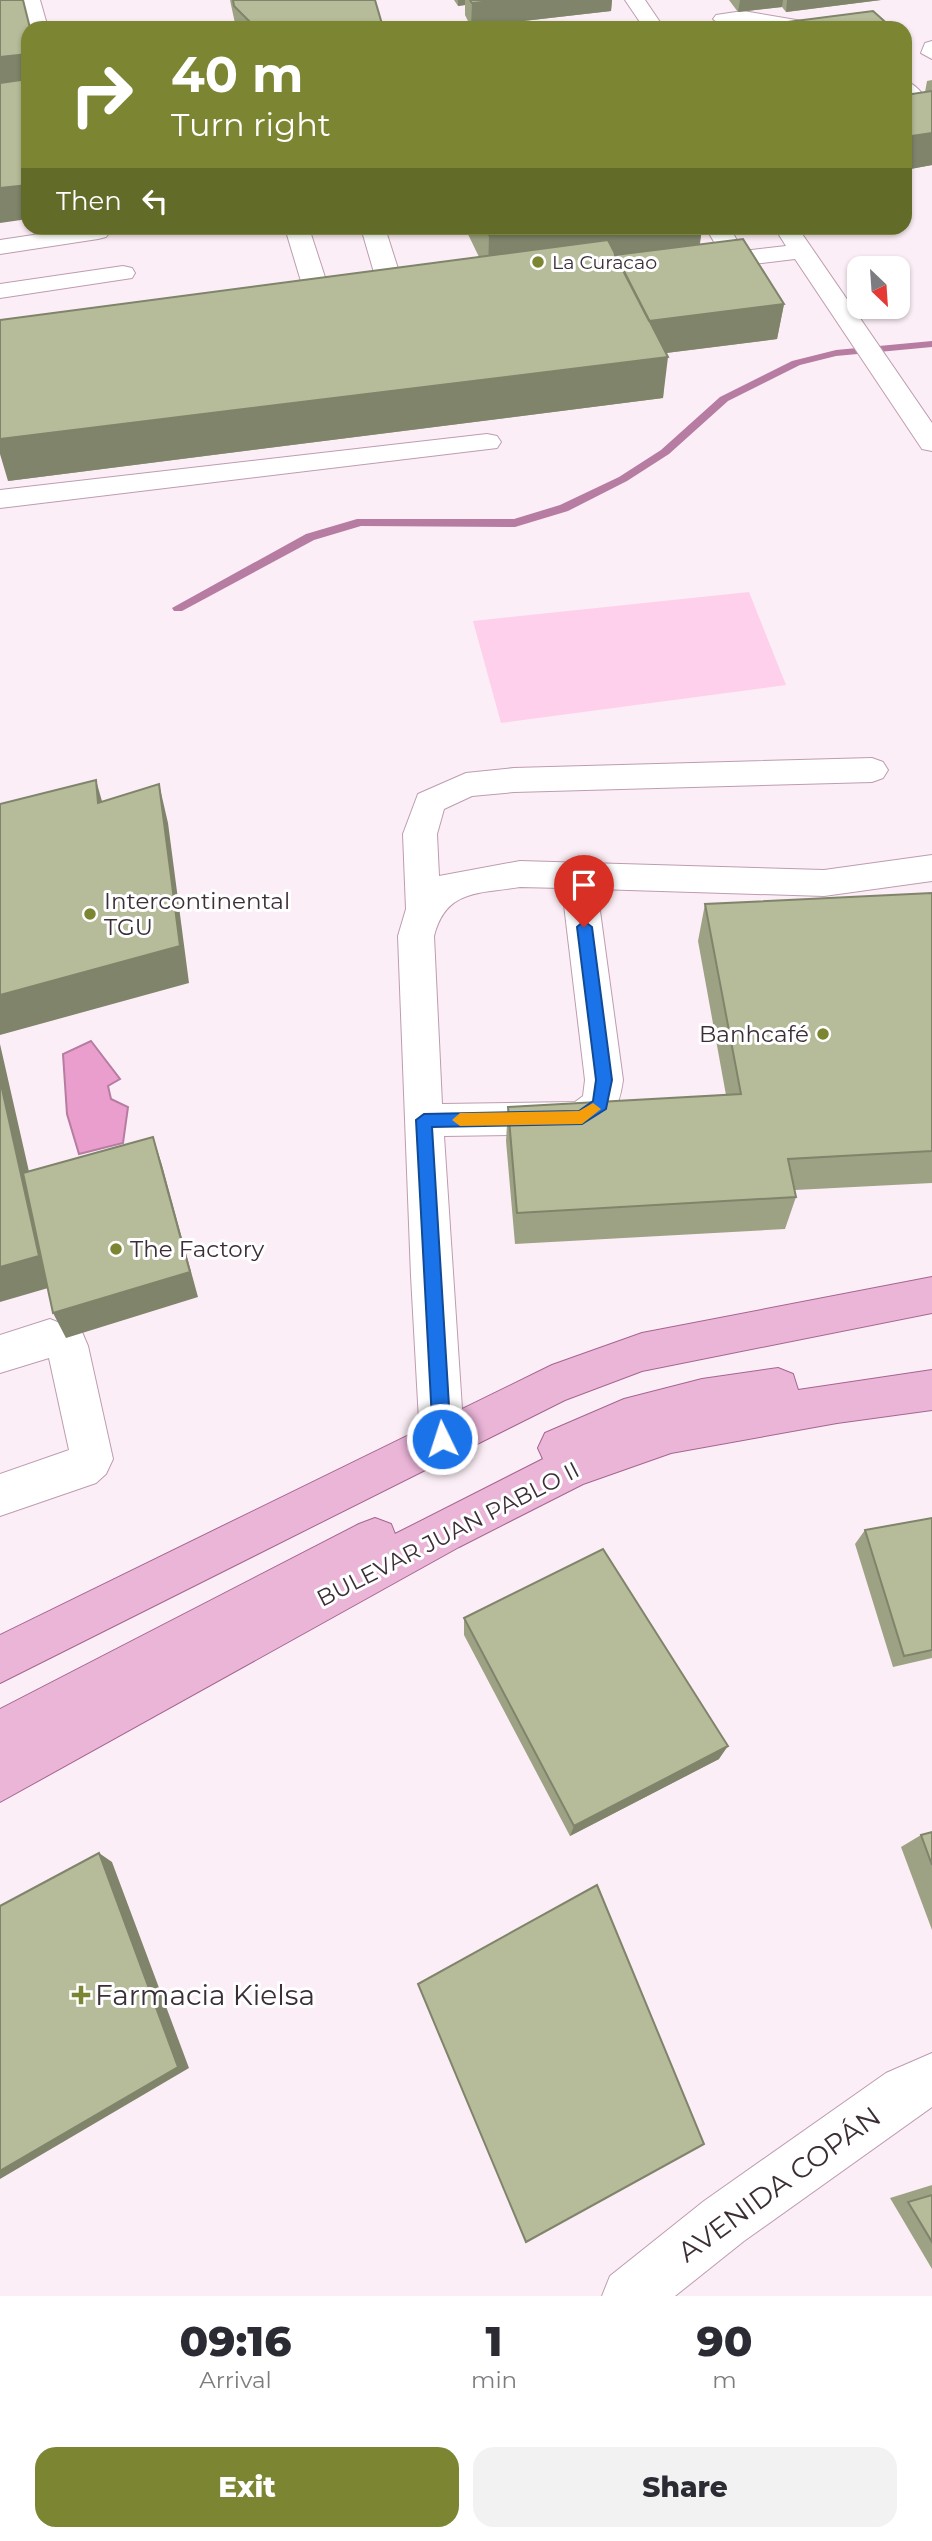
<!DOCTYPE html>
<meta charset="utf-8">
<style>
:root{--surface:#fff;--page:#f2f2f3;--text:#2b2b33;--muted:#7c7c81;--accent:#7c8632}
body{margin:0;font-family:Montserrat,sans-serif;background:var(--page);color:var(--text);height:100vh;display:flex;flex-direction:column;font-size:26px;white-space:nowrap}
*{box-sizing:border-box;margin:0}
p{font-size:23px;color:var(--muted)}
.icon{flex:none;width:38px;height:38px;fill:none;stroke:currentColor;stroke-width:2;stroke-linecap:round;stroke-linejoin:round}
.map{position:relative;height:2296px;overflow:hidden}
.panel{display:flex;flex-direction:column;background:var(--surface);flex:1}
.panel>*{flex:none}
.top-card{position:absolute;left:21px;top:21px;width:891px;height:214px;border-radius:21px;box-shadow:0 2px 5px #0004;background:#7c8632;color:#fff;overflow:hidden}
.needle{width:46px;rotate:155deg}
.buttons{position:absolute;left:847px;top:256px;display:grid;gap:14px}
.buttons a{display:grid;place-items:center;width:63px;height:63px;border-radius:14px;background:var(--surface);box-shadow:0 2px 5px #0004;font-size:35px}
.pin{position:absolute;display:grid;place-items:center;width:60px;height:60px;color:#fff;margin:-72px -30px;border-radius:50% 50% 50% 0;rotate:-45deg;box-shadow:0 0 7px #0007}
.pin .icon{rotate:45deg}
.me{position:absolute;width:77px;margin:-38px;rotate:356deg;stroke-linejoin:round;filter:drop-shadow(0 0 5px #0008)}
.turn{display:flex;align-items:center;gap:24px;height:147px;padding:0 35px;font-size:32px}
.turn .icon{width:91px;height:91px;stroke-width:2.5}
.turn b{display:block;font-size:49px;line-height:60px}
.then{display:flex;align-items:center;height:66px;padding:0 35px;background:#0003;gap:14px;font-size:26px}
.eta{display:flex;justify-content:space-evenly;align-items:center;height:119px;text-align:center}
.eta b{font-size:42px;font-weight:800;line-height:49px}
.button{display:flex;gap:14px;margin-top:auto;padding:14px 35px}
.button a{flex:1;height:80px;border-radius:21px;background:var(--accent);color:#fff;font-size:28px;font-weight:800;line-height:80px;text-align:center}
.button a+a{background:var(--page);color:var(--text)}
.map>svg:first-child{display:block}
.green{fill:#fed0eb}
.water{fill:#ea9ece;stroke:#b67ca1;stroke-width:2}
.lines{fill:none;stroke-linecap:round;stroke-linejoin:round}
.stream{fill:#b67ca1;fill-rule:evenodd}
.minor-casing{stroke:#be9cb0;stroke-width:2}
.major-casing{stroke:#a5658f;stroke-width:2}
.minor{fill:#fff;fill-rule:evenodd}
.major{fill:#ebb5d8;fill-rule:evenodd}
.wall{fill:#9da284}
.shaded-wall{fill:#7f846b}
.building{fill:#b6bc99;stroke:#7f846b;stroke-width:2}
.route{fill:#1a73e8;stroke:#114b97;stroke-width:2}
.slow{fill:#f59e0b}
.poi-dot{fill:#7c8632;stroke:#fff;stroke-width:2.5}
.labels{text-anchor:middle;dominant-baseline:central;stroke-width:6;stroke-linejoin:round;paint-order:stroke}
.far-poi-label{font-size:19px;fill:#3c2e37;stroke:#fff;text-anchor:start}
.poi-label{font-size:23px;fill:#3c2e37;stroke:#fff;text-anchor:start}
.street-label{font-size:23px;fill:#3c2e37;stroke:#fff}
.near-poi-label{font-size:28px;fill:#3c2e37;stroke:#fff;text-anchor:start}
.near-street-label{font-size:28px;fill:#3c2e37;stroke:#fff}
</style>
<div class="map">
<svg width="932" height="2296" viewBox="0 0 932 2296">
<rect width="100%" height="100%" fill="#fceef6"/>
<path class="green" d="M749,592L786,685L501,723L473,621Z"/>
<path class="water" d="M91,1041L120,1079L108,1086L111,1099L128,1107L123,1143L79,1154L67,1114L63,1054Z"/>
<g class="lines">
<path class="stream" d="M932,341V347L836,356L800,365L728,401L669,454L627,481L568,511L515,527L361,526L314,540L182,611H174L172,608L306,534L357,519H514L560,505L619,477L661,450L720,397L792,361L836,350Z"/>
<defs>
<path id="minor" d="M20,0H40L48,28L28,29Z
M625,0H645L664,28H644Z
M743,11L808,22L818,28C802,28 719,28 713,19L716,15Z
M932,41V59L921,53L925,43Z
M905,81C916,84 923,94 929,103L926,108H910L905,101Z
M80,228H107L110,232L106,237L98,239L0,254V240Z
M285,228H309L335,308L331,313H313L309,308Z
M361,228H385L408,300L404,305H386L382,300Z
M706,228H730L743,251L786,246L776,230L798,228L932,423V451L922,449L795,259L704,270L695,268L692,263L695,258L721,254Z
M123,266L132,268L135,273L132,278L0,298V284Z
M487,434L497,436L501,442L497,448L0,508V490Z
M872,758L883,762L888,770L883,778L872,782L514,792L472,796L444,809L437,834L439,876L520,861L824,870L932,855V881L824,896L597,889L623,1080C619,1109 611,1124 582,1134L444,1136L464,1439L457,1453L442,1459L427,1453L420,1439L411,1276L398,936L406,909L403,834L418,794L466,773L514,768ZM520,887L562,888L585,1080L583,1096L575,1102L442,1104L434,936C446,889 479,894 520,887Z
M50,1319L82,1332L88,1346L113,1459L106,1474L96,1483L0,1516V1474L69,1450L49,1358L0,1373V1335Z
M932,2053V2107L744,2241L675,2296H602L610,2276L704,2201L886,2073Z"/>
<path id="major" d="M932,1277V1313L642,1371L565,1400L0,1683V1635L552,1365L642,1333Z
M778,1368L793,1374L798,1390L932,1370V1410L837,1423L671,1453L583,1484L459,1547L0,1802V1709L359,1524L375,1518L391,1524L395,1534L543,1459L538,1448L545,1433L624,1399L702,1379Z"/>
</defs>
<use href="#minor" class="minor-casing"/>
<use href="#major" class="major-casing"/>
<use href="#minor" class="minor"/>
<use href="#major" class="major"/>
</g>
<path class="wall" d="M230,0H375L383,28H236Z
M454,0H612L611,11L471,27L465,15V5L458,6Z
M729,0H881L786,12L782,7L738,12Z
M932,80V165L905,170V95L925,92L927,81Z
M465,228H702L700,244L784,304L777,339L666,353L663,398L8,481L479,257Z
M932,893V1183L795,1190L796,1197L785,1229L515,1244L506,1141L508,1107L726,1095L698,941L705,904Z
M932,1518V1658L893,1667L855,1544L865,1530Z
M464,1618L719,1759L570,1836L464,1635Z
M932,1832V1930L901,1847L921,1835Z
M932,2185V2269L890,2198Z"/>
<path class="shaded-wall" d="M458,0H465V5L458,6Z
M470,0H612L611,11L471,27L472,3Z
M740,0H783L782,7L738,12Z
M787,0H881L786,12Z
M382,24L383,28H347Z
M28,54V88L0,91V57Z
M932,133V165L905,170V137Z
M28,185V219L0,223V188Z
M549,228H702L699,248L488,276L489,235Z
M784,304L777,339L642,356L645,321Z
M668,357L663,398L8,481L0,454V439Z
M96,780L107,819L98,803Z
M159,784L168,823L189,983L0,1035V995Z
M0,1044L55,1286L0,1302Z
M153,1137L162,1165L198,1297L66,1338L53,1313Z
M728,1746L719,1759L570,1836L574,1826Z
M99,1853L112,1862L189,2068L0,2179V2171Z"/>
<path class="building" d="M0,0H23L30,28H28V54L0,57Z
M233,0H375L382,24L347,28H256L234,6Z
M470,0H503L472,3Z
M873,11L892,28H741Z
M28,79V185L0,188V83Z
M932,91V133L905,137V95Z
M485,228H549L489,235Z
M743,239L784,304L649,321L615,255Z
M608,240L668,357L0,439V320Z
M96,780L98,803L159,784L180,946L0,995V804Z
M932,893V1151L788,1159L796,1197L517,1213L508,1107L741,1094L705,904Z
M0,1080L39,1256L0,1267Z
M153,1137L190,1272L53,1313L23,1173Z
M932,1518V1650L904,1656L865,1530Z
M603,1549L728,1746L574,1826L464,1618Z
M932,1832V1865L921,1835Z
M99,1853L178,2067L0,2171V1906Z
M597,1885L704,2144L526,2242L418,1984Z
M932,2195V2242L908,2202Z"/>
<path class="route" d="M584,921L592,927L612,1080L606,1109L582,1124L432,1127L451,1439L449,1445L442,1448L436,1445L433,1439L416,1120L424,1114L579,1111L593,1101L596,1080L577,927Z"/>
<path class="slow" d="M593,1103L601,1109L582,1124L460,1126L452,1120L460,1113L579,1111Z"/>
<g class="poi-dot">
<circle cx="538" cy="262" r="7"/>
<circle cx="90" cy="914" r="7"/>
<circle cx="823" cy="1034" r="7"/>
<circle cx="116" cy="1249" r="7"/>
<path d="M77.5 1984.5h7v7h7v7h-7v7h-7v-7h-7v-7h7z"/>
</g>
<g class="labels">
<g class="far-poi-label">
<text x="552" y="262">La Curacao</text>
</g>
<g class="poi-label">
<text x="104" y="901">Intercontinental<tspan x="104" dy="26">TGU</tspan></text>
<text x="809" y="1034" text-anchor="end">Banhcafé</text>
<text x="130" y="1249">The Factory</text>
</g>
<g class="street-label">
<text transform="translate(448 1534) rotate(-27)">BULEVAR JUAN PABLO II</text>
</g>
<g class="near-poi-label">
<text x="95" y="1995">Farmacia Kielsa</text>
</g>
<g class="near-street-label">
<text transform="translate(779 2184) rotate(-36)">AVENIDA COPÁN</text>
</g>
</g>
</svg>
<div class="buttons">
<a><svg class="needle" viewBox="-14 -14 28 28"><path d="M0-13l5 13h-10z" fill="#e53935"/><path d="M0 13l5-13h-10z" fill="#7c7c81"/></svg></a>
</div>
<div class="pin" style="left:584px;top:927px;background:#d93025"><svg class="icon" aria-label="arrive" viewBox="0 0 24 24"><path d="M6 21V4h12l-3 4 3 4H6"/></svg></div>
<svg class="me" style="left:442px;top:1439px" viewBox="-20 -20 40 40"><circle r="17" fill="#1a73e8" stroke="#fff" stroke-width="3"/><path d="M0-11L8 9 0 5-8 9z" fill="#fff"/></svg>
<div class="top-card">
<div class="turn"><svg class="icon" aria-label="right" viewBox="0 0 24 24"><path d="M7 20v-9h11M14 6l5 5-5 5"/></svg><div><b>40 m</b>Turn right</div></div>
<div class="then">Then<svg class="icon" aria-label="left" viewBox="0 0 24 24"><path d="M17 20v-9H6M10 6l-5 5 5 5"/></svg></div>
</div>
</div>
<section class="panel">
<div class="eta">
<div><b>09:16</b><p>Arrival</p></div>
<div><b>1</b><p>min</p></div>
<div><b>90</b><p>m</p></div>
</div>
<div class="button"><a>Exit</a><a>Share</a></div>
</section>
